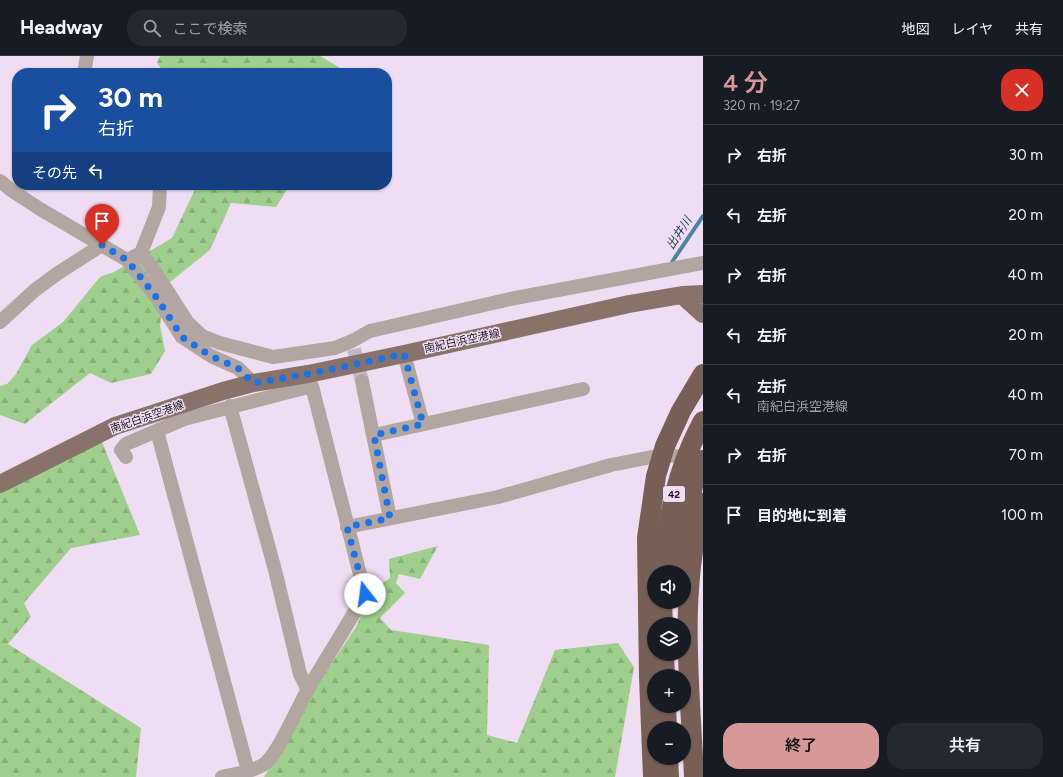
<!DOCTYPE html>
<html lang="ja">
<meta charset="utf-8">
<style>
:root{--surface:#171b24;--page:#242831;--text:#f1f3f6;--muted:#9ea1a6;--line:#363941;--accent:#d79898}
body{margin:0;font-family:Figtree,"Noto Sans JP",sans-serif;background:var(--page);color:var(--text);height:100vh;display:flex;flex-direction:column;font-size:15px;white-space:nowrap}
*{box-sizing:border-box;margin:0}
p{font-size:13px;color:var(--muted)}
.icon{flex:none;width:22px;height:22px;fill:none;stroke:currentColor;stroke-width:2;stroke-linecap:round;stroke-linejoin:round}
.map{position:relative;flex:1;overflow:hidden}
.details{display:flex;flex-direction:column;background:var(--surface);width:360px}
.details>*{flex:none}
.top-card{position:absolute;left:12px;top:12px;width:380px;height:122px;border-radius:16px;box-shadow:0 1px 3px #0004;background:#1a4fa0;color:#fff;overflow:hidden}
.buttons{position:absolute;left:647px;top:509px;display:grid;gap:8px}
.buttons a{display:grid;place-items:center;width:44px;height:44px;border-radius:50%;background:var(--surface);box-shadow:0 1px 3px #0004;font-size:20px}
.pin{position:absolute;display:grid;place-items:center;width:34px;height:34px;color:#fff;margin:-41px -17px;border-radius:50% 50% 50% 0;rotate:-45deg;box-shadow:0 0 4px #0007}
.pin .icon{rotate:45deg}
.me{position:absolute;width:44px;margin:-22px;rotate:345deg;stroke-linejoin:round;filter:drop-shadow(0 0 3px #0008)}
.turn{display:flex;align-items:center;gap:14px;height:84px;padding:0 20px;font-size:18px}
.turn .icon{width:52px;height:52px;stroke-width:2.5}
.turn b{display:block;font-size:28px;line-height:34px}
.then{display:flex;align-items:center;height:38px;padding:0 20px;background:#0003;gap:8px;font-size:15px}
.round{display:grid;place-items:center;flex:none;width:42px;height:42px;border-radius:16px;background:var(--page)}
.overview{display:flex;align-items:center;justify-content:space-between;height:68px;padding:0 20px}
h1{font-size:24px;font-weight:600;line-height:30px;color:var(--accent)}
.button{display:flex;gap:8px;margin-top:auto;padding:8px 20px}
.button a{flex:1;height:46px;border-radius:16px;background:var(--accent);color:#111;font-size:16px;font-weight:600;line-height:46px;text-align:center}
.button a+a{background:var(--page);color:var(--text)}
ul{padding:0;list-style:none}
li{display:flex;align-items:center;gap:12px;height:60px;padding:0 20px;border-top:1px solid var(--line)}
li div{flex:1}
li b{display:block;font-size:15px}
li em{font-style:normal}
header{display:flex;align-items:center;gap:24px;box-sizing:border-box;height:56px;padding:0 20px;background:var(--surface);border-bottom:1px solid var(--line)}
header strong{font-size:19px}
nav{display:flex;gap:22px;margin-inline-start:auto;font-size:14px}
.search{width:280px;height:36px;background:var(--page);display:flex;align-items:center;gap:10px;box-sizing:border-box;padding:0 14px;border-radius:16px;color:var(--muted);font-size:15px}
main{display:flex;flex:1;min-height:0}
.map>svg:first-child{display:block}
.forest{fill:url(#forest-firs)}
.lines{fill:none;stroke-linecap:round;stroke-linejoin:round}
.stream{stroke:#4b83a5;stroke-width:4}
.minor-tunnel{stroke:#c6b6ca;stroke-width:14;stroke-dasharray:14 7;stroke-linecap:butt}
.minor{stroke:#b3a6a1;stroke-width:14}
.major{stroke:#887269;stroke-width:18}
.highway{stroke:#785f55;stroke-width:20}
.highway-bridge{stroke:#785f55;stroke-width:20}
.route{stroke:#1a73e8;stroke-width:7;stroke-dasharray:0 12.6}
.labels{text-anchor:middle;dominant-baseline:central;stroke-width:3;stroke-linejoin:round;paint-order:stroke}
.shield{fill:#efddf4;stroke:#5e5460;stroke-width:1}
.shield-label{font-size:10px;font-weight:bold;fill:#201921}
.street-label{font-size:11px;fill:#201921;stroke:#efddf4}
.water-label{font-size:12px;font-style:italic;fill:#1f4357;stroke:#efddf4}
</style>
<header>
<strong>Headway</strong>
<div class="search"><svg class="icon" aria-label="search" viewBox="0 0 24 24"><circle cx="10" cy="10" r="6"/><path d="M15 15l6 6"/></svg>ここで検索</div>
<nav><a>地図</a><a>レイヤ</a><a>共有</a></nav>
</header>
<main>
<div class="map">
<svg width="703" height="721" viewBox="0 0 703 721">
<defs>
<pattern id="forest-firs" width="22" height="20" patternUnits="userSpaceOnUse"><rect width="22" height="20" fill="#9ecf8c"/><path d="M5 1l3.5 6h-7zM16 11l3.5 6h-7z" fill="#88b178"/></pattern>
</defs>
<rect width="100%" height="100%" fill="#efddf4"/>
<path class="forest" d="M160,0H320L342,13L341,17H164L157,7Z
M197,129H290L276,151L231,147L210,194L165,230L160,270L165,295L151,318L111,327L90,317L25,368L0,359V330L7,328L16,318L32,289L63,266L100,221L114,216L172,182Z
M102,386L140,479L71,492L24,547L31,561L8,588L141,672L136,721H0V435Z
M438,490L420,523L399,518L396,527L405,537L380,562L391,574L489,589L487,679L517,687L555,594L618,587L634,611L615,721H264L316,631L356,571L372,535L390,522L389,503Z"/>
<g class="lines">
<path class="stream" d="M672,206L703,160"/>
<path class="minor-tunnel" d="M354,293L362,325"/>
<path class="minor" d="M84,17L87,0
M0,125L11,134L40,153L127,204L157,242L182,281L211,300L238,312L253,327
M141,197L152,211L188,267L202,280L220,287L273,301L335,292L352,285L370,275L510,243L703,207
M133,201L141,197L159,151L160,129
M0,266L35,234L58,217L102,189
M404,298L423,368
M362,325L390,462
M230,350L275,514L300,618L308,634
M157,375L248,715
M374,379L583,333
M126,401L121,394L126,388L184,363L312,330L365,538C347,570 327,601 308,633C298,650 278,699 263,709C251,716 235,718 222,721
M347,471L498,441L611,409L662,399L675,400L694,405"/>
<path class="major" d="M682,239L703,258
M0,428L115,370L223,335L253,327L308,318L404,298L629,248L682,239L703,238"/>
<path class="highway" d="M662,546L663,568
M664,598L665,620
M666,650L667,672
M668,702L669,721
M653,721L649,621L647,482L656,420L665,390L681,355L703,318
M694,721C690,630 678,536 703,447"/>
<path class="highway-bridge" d="M664,516C666,463 678,411 703,365
M676,516L693,430L703,404"/>
</g>
<g class="lines">
<path class="route" d="M102,189L127,204L157,242L182,281L211,300L238,312L253,327L308,318L404,298L423,368L374,379L390,462L347,471L365,538"/>
</g>
<g class="labels">
<rect class="shield" x="663" y="430" width="22" height="16" rx="3"/>
<g class="shield-label">
<text x="674" y="438">42</text>
</g>
<g class="street-label">
<text transform="translate(462 285) rotate(-12)">南紀白浜空港線</text>
<text transform="translate(147 361) rotate(-19)">南紀白浜空港線</text>
</g>
<g class="water-label">
<text transform="translate(679 177) rotate(-57)">出井川</text>
</g>
</g>
</svg>
<div class="buttons">
<a><svg class="icon" aria-label="sound" viewBox="0 0 24 24"><path d="M4 9h4l5-4v14l-5-4H4zM17 9q2 3 0 6"/></svg></a>
<a><svg class="icon" aria-label="layers" viewBox="0 0 24 24"><path d="M12 4l9 5-9 5-9-5zM3 14l9 5 9-5"/></svg></a>
<a>+</a>
<a>−</a>
</div>
<div class="pin" style="left:102px;top:189px;background:#d93025"><svg class="icon" aria-label="arrive" viewBox="0 0 24 24"><path d="M6 21V4h12l-3 4 3 4H6"/></svg></div>
<svg class="me" style="left:365px;top:538px" viewBox="-20 -20 40 40"><circle r="19" fill="#fff"/><path d="M0-13L10 11 0 6-10 11z" fill="#1a73e8"/></svg>
<div class="top-card">
<div class="turn"><svg class="icon" aria-label="right" viewBox="0 0 24 24"><path d="M7 20v-9h11M14 6l5 5-5 5"/></svg><div><b>30 m</b>右折</div></div>
<div class="then">その先<svg class="icon" aria-label="left" viewBox="0 0 24 24"><path d="M17 20v-9H6M10 6l-5 5 5 5"/></svg></div>
</div>
</div>
<section class="details">
<div class="overview"><div><h1>4 分</h1><p>320 m · 19:27</p></div><a class="round" style="background:#d93025;color:#fff"><svg class="icon" aria-label="close" viewBox="0 0 24 24"><path d="M6 6l12 12M18 6L6 18"/></svg></a></div>
<ul>
<li><svg class="icon" aria-label="right" viewBox="0 0 24 24"><path d="M7 20v-9h11M14 6l5 5-5 5"/></svg><div><b>右折</b></div><em>30 m</em></li>
<li><svg class="icon" aria-label="left" viewBox="0 0 24 24"><path d="M17 20v-9H6M10 6l-5 5 5 5"/></svg><div><b>左折</b></div><em>20 m</em></li>
<li><svg class="icon" aria-label="right" viewBox="0 0 24 24"><path d="M7 20v-9h11M14 6l5 5-5 5"/></svg><div><b>右折</b></div><em>40 m</em></li>
<li><svg class="icon" aria-label="left" viewBox="0 0 24 24"><path d="M17 20v-9H6M10 6l-5 5 5 5"/></svg><div><b>左折</b></div><em>20 m</em></li>
<li><svg class="icon" aria-label="left" viewBox="0 0 24 24"><path d="M17 20v-9H6M10 6l-5 5 5 5"/></svg><div><b>左折</b><p>南紀白浜空港線</p></div><em>40 m</em></li>
<li><svg class="icon" aria-label="right" viewBox="0 0 24 24"><path d="M7 20v-9h11M14 6l5 5-5 5"/></svg><div><b>右折</b></div><em>70 m</em></li>
<li><svg class="icon" aria-label="arrive" viewBox="0 0 24 24"><path d="M6 21V4h12l-3 4 3 4H6"/></svg><div><b>目的地に到着</b></div><em>100 m</em></li>
</ul>
<div class="button"><a>終了</a><a>共有</a></div>
</section>
</main>
